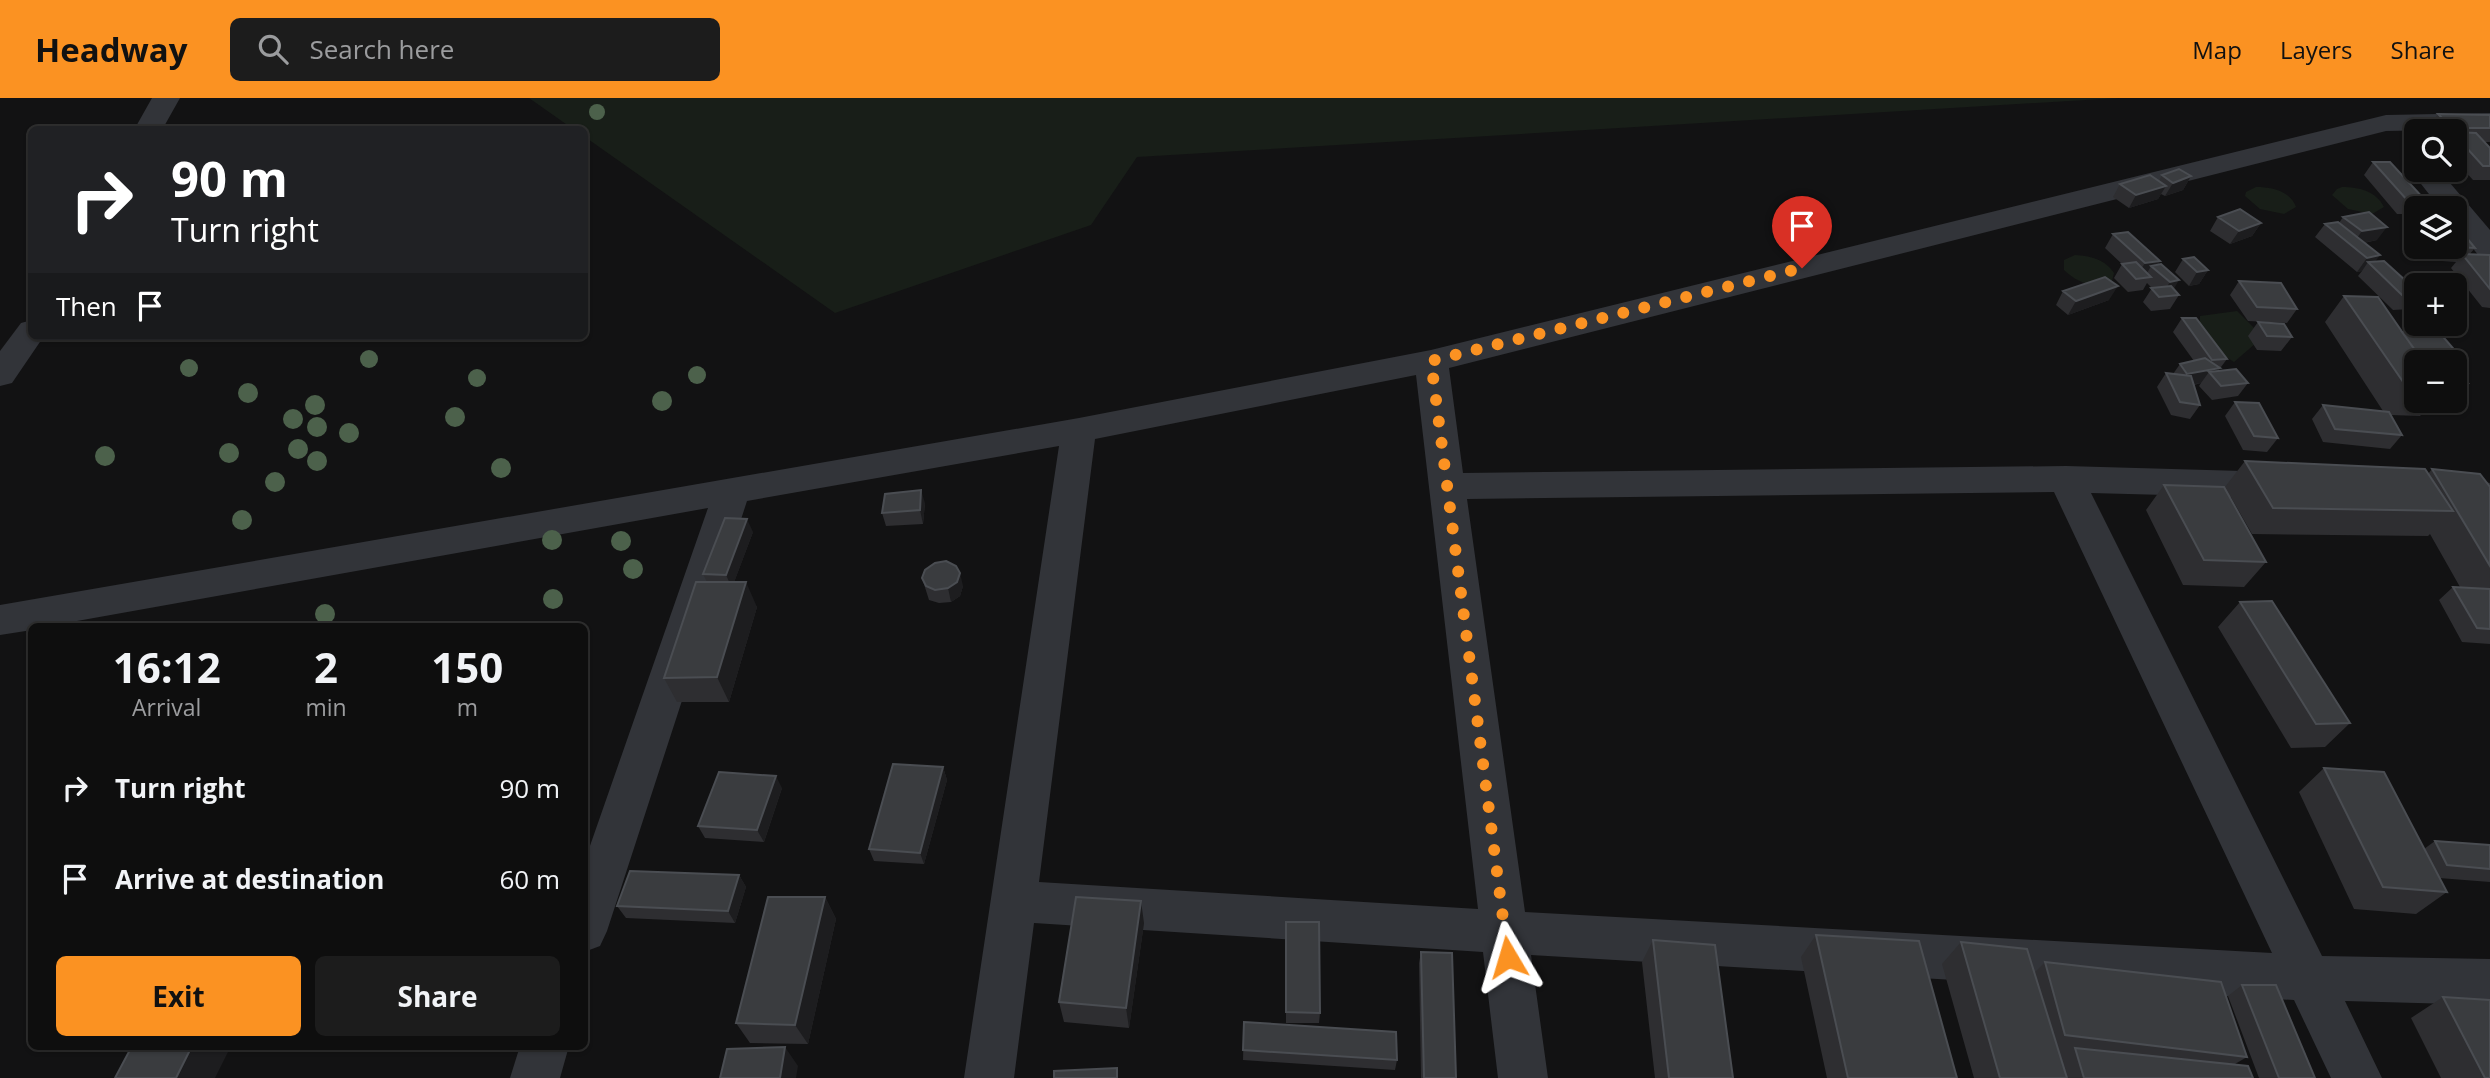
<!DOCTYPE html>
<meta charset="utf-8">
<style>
:root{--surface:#0e0e0e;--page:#1c1c1c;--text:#f1f3f6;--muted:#9b9c9e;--line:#2e2e2e;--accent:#fb9222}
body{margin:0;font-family:"Open Sans",sans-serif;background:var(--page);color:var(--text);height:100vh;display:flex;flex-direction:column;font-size:26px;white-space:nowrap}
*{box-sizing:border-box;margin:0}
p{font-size:23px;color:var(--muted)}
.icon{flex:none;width:38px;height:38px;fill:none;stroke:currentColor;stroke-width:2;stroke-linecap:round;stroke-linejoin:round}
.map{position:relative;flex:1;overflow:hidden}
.side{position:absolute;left:28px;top:525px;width:560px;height:427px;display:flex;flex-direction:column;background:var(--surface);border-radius:10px;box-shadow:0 2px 5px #0004,0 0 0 2px var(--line)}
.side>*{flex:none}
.banner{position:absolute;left:28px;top:28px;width:560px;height:214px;border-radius:10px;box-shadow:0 2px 5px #0004,0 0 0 2px var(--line);background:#202124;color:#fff;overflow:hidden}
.controls{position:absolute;left:2404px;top:21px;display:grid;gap:14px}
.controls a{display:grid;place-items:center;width:63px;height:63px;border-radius:10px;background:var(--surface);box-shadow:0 2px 5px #0004,0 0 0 2px var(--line);font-size:35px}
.pin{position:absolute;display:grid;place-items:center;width:60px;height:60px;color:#fff;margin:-72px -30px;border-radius:50% 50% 50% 0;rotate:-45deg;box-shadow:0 0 7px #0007}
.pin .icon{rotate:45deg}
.me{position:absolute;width:77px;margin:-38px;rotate:353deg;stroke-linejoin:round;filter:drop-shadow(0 0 5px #0008)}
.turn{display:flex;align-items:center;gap:24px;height:147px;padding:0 28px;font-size:32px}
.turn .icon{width:91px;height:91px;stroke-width:2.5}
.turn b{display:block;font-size:49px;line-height:60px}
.then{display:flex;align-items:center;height:66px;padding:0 28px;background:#0003;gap:14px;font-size:26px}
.eta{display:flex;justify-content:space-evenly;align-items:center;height:119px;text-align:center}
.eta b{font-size:42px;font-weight:700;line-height:49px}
.cta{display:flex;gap:14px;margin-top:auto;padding:14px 28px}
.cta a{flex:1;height:80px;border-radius:10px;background:var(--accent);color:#111;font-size:28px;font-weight:700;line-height:80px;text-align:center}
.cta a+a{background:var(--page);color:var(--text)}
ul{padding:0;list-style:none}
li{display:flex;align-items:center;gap:21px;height:91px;padding:0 28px}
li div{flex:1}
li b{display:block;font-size:26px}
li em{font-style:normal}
header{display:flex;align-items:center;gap:42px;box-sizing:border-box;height:98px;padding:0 35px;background:var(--accent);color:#111}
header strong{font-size:33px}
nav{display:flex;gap:38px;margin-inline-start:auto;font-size:24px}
.search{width:490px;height:63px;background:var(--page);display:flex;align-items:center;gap:18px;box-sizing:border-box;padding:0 24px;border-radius:10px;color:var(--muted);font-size:26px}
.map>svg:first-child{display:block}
.green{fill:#181e18}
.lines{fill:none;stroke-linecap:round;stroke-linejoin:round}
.minor{fill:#323439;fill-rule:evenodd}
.tree{fill:#4c614b}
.wall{fill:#2e2e31}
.shaded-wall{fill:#1d1d1f}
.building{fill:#3a3c3f;stroke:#4a4d52;stroke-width:2}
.route{stroke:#fb9222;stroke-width:12;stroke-dasharray:0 21.6}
</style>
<header>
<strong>Headway</strong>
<div class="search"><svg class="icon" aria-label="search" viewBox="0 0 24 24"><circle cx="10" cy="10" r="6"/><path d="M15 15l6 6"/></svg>Search here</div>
<nav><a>Map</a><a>Layers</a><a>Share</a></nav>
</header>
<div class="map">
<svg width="2490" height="980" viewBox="0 0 2490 980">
<rect width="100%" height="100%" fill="#121213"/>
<path class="green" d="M529,0H2119L1137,59L1091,127L835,215L585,39L584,32L573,31Z
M2256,89C2272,89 2290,93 2296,109L2284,116L2260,111L2245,98L2246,94Z
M2342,89C2359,89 2376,93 2384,109L2372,116L2348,111L2332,97L2337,91Z
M2075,157C2090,158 2105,161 2114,175L2112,183C2095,192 2076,184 2064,172V162Z
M2237,213L2263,239L2234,264L2199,242L2200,218Z"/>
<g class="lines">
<path class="minor" d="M152,0H180L162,32H134Z
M2490,15V31L2386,33L1449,270L1463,375L2066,368L2278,374L2291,378L2296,387L2291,396L2278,400L2091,395L2322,858L2490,861V907L2345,903L2382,980H2331L2294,902L1531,857L1548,980H1498L1483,854L1034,825L1014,980H964L1059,348L747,403L607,833L600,848L584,854V765L708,410L49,528H32V532L0,537V507L1079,320L1431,252L2386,17ZM1416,277L1478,811L1039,784L1095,341ZM2054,394L2272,855L1525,814L1467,401Z
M2417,65V72H2439L2490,132V160L2479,158L2455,128V110H2440L2410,72Z
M32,222V238H44L12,285L0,288V253L21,225Z
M520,948H569L560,980H510Z"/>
</g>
<g class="tree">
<circle cx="597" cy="14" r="8"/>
<circle cx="369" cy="261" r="9"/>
<circle cx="189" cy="270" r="9"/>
<circle cx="697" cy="277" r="9"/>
<circle cx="477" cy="280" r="9"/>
<circle cx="248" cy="295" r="10"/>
<circle cx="662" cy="303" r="10"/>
<circle cx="315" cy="307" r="10"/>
<circle cx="455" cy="319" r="10"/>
<circle cx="293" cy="321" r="10"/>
<circle cx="317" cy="329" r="10"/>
<circle cx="349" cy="335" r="10"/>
<circle cx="298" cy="351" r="10"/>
<circle cx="229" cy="355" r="10"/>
<circle cx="105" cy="358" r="10"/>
<circle cx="317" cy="363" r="10"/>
<circle cx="501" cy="370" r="10"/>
<circle cx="275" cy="384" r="10"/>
<circle cx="242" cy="422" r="10"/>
<circle cx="552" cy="442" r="10"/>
<circle cx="621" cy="443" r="10"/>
<circle cx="633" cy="471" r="10"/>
<circle cx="553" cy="501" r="10"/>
<circle cx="325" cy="516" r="10"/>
</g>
<path class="wall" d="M2438,16L2490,17V44H2485L2490,50V82H2473L2455,62V33H2432L2429,29Z
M2373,64L2425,102L2419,110H2417V113L2415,116H2397L2364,77Z
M2162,77L2191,78L2183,92L2165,98L2161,96L2158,101L2129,110L2113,99L2120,86L2159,83Z
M2218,119L2261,125L2252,138L2230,146L2210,133Z
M2343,119L2377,142L2364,145L2376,164L2417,193V203L2410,211L2393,212L2358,178L2362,173L2357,174L2315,139L2325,126L2339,125Z
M2113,136L2160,163L2158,167L2174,191L2179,197L2170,211L2151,213L2143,204L2152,190L2147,185L2143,192L2128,194L2114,180L2122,166L2105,150Z
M2431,149L2475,150L2469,157H2490V210L2482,209L2451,170L2456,164L2442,163Z
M2183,161L2208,172L2199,186L2189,188L2175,174Z
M2239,183L2297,211L2287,225L2248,223L2230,197Z
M2063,193L2109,202L2068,217L2056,207Z
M2344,198L2402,234L2458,256L2451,264H2417V303H2434L2420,318L2391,317L2402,337L2390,351L2323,344L2312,321L2323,307L2383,313L2325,224Z
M2182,220L2227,261L2218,273L2248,285L2238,298L2212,302L2199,288L2201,285L2194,287L2200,307L2190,321L2171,317L2157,289L2166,275L2173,276L2180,266L2194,263L2173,234Z
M2258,224L2292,239L2281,253L2257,252L2248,238Z
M2455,266L2468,285L2456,299H2455Z
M2235,304L2278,340L2267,354L2243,352L2225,318Z
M2245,363L2428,376L2432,371L2490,385V546L2462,544L2439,502L2453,489H2460L2430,436L2428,438L2252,436L2225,389Z
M2164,387L2266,464L2244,489L2183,487L2146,412Z
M925,405L923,426L886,428L882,415Z
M753,434L734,484L757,509L729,604H677L664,580L707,484L703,476Z
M922,480L963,488L960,498L951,504L939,505L929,502Z
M2240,504L2350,625L2325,649L2291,650L2218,529Z
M943,669L947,682L924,766L874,763L869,751Z
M2324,670L2424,751L2435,743L2490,747V784L2439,780L2447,794L2416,816L2354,811L2299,694Z
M782,690L764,744L705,740L698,728Z
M739,777L746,789L735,825L626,820L617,808Z
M825,799L836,821L808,946L750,945L736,925Z
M1286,824L1320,915L1319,925H1286Z
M1144,825L1129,930L1064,924L1059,904Z
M1816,837L1957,980H1827L1801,859Z
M1653,842L1733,980H1655L1642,864Z
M1961,844L2034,875L2045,864L2247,959L2235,966L2253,980H1974L1942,866Z
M1421,854L1456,980H1421L1419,865Z
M2242,887L2315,980H2259L2228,898Z
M2443,899L2490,980H2441L2411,920Z
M1244,924L1397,962L1395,972L1243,962Z"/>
<path class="shaded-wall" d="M2191,78L2183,92L2165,98L2173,85Z
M2166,88L2158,101L2129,110L2136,97Z
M2261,125L2252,138L2230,146L2239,133Z
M2387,129L2377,142L2352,147L2362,133Z
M2380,157L2372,168L2368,164L2362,173L2357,174L2367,160Z
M2160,163L2155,172L2151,168L2146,177L2136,179L2145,165Z
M2208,172L2199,186L2189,188L2197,174Z
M2179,182L2171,196L2161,198L2170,184Z
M2118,188L2109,202L2068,217L2076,203Z
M2220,270L2213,279L2209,274L2201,285L2178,289L2187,276Z
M921,392L925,405L923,426L920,412Z
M747,421L753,434L732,490L726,477Z
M960,475L963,488L960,498L951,504L948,490Z
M746,484L757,509L729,604L717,579Z
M943,669L947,682L924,766L920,755Z
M776,678L782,690L764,744L757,732Z
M739,777L746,789L735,825L728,813Z
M825,799L836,821L808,946L795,927Z
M1141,803L1144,825L1129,930L1126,910Z
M192,948H231L215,980H176Z
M785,949L798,968L796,980H780Z"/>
<path class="building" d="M2438,16L2490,17V30H2452Z
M2455,34L2476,35L2490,50V68H2483L2455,37Z
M2373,64H2390L2425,102H2407Z
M2179,71L2191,78L2173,85L2162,77Z
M2150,77L2166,88L2136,97L2120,86Z
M2240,111L2261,125L2239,133L2218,119Z
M2369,114L2387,129L2362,133L2343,119Z
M2338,124L2380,157L2367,160L2325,126Z
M2455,128H2457L2475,150L2453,149H2455Z
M2128,134L2160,163L2145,165L2113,136Z
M2462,156L2490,157V191Z
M2194,159L2208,172L2197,174L2183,161Z
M2384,163L2417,193V198L2404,199L2368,164Z
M2136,164L2151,179L2136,181L2122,166Z
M2161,166L2179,182L2170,184L2151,168Z
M2105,179L2118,188L2076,203L2063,193Z
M2239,183L2281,185L2297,211L2257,209Z
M2171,188L2179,197L2159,199L2151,190Z
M2344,198L2378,199L2423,264H2417V291H2408Z
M2182,220H2196L2227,261L2212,262Z
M2258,224L2284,226L2292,239L2267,238Z
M2402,234H2439L2458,256H2418Z
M2205,260L2220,270L2187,276L2180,266Z
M2422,262L2453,264H2423Z
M2455,266L2468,285H2455Z
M2236,271L2248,285L2221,288L2209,274Z
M2166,275L2191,278L2200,307L2180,304Z
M2235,304L2259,305L2278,340L2254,338Z
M2323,307L2389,314L2402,337L2335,331Z
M2245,363L2425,371L2453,413L2273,410Z
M2432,371L2480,376L2490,389V468Z
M2164,387L2224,389L2266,464L2204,462Z
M921,392L920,412L882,415L885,396Z
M725,420L747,421L726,477L703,476Z
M946,463L956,468L960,475L957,484L948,490L935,492L926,488L922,480L925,472L935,465Z
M696,484H746L717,579L664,580Z
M2453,489L2490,491V531L2477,530Z
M2272,503L2350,625L2316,626L2240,504Z
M893,666L943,669L920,755L869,751Z
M2324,670L2384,674L2447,794L2383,789Z
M719,674L776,678L757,732L698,728Z
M2435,743L2490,747V771L2447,767Z
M630,773L739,777L728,813L617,808Z
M768,799H825L795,927L736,925Z
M1076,799L1141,803L1126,910L1059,904Z
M1286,824H1319L1320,915L1286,914Z
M1816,837L1919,843L1957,980H1848Z
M1653,842L1715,847L1733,980H1669Z
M1961,844L2027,851L2067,980H2000Z
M1421,854L1452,855L1456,980H1424Z
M2045,864L2221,884L2247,959L2065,937Z
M2242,887H2276L2315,980H2279Z
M2443,899L2490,902V980H2485Z
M1244,924L1396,934L1397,962L1243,952Z
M132,948H192L176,980H115Z
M785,949L780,980H720L727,951Z
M2075,950L2248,968L2253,980H2084Z
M1117,970V980H1054V973Z"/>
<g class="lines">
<path class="route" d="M1508,859L1431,263L1802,170"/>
</g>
</svg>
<div class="controls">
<a><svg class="icon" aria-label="search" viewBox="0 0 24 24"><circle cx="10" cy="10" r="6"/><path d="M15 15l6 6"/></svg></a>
<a><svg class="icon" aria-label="layers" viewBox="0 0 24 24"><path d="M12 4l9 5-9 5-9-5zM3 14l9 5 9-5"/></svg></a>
<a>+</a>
<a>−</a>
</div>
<div class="pin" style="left:1802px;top:170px;background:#d93025"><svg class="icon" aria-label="arrive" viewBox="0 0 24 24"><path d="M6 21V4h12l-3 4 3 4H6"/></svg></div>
<svg class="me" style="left:1508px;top:859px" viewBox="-20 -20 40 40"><path d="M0-17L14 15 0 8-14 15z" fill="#fb9222" stroke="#fff" stroke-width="4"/></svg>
<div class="banner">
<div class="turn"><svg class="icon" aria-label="right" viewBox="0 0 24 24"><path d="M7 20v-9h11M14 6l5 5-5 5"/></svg><div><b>90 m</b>Turn right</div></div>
<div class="then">Then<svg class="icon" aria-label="arrive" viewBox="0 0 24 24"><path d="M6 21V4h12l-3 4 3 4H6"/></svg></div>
</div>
<section class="side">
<div class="eta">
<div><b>16:12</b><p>Arrival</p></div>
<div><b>2</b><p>min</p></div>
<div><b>150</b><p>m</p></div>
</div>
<ul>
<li><svg class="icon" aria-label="right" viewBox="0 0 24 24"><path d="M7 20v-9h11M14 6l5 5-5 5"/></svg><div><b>Turn right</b></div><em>90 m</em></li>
<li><svg class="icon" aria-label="arrive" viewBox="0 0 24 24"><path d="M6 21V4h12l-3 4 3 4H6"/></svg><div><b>Arrive at destination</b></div><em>60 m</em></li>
</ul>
<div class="cta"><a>Exit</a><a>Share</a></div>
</section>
</div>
